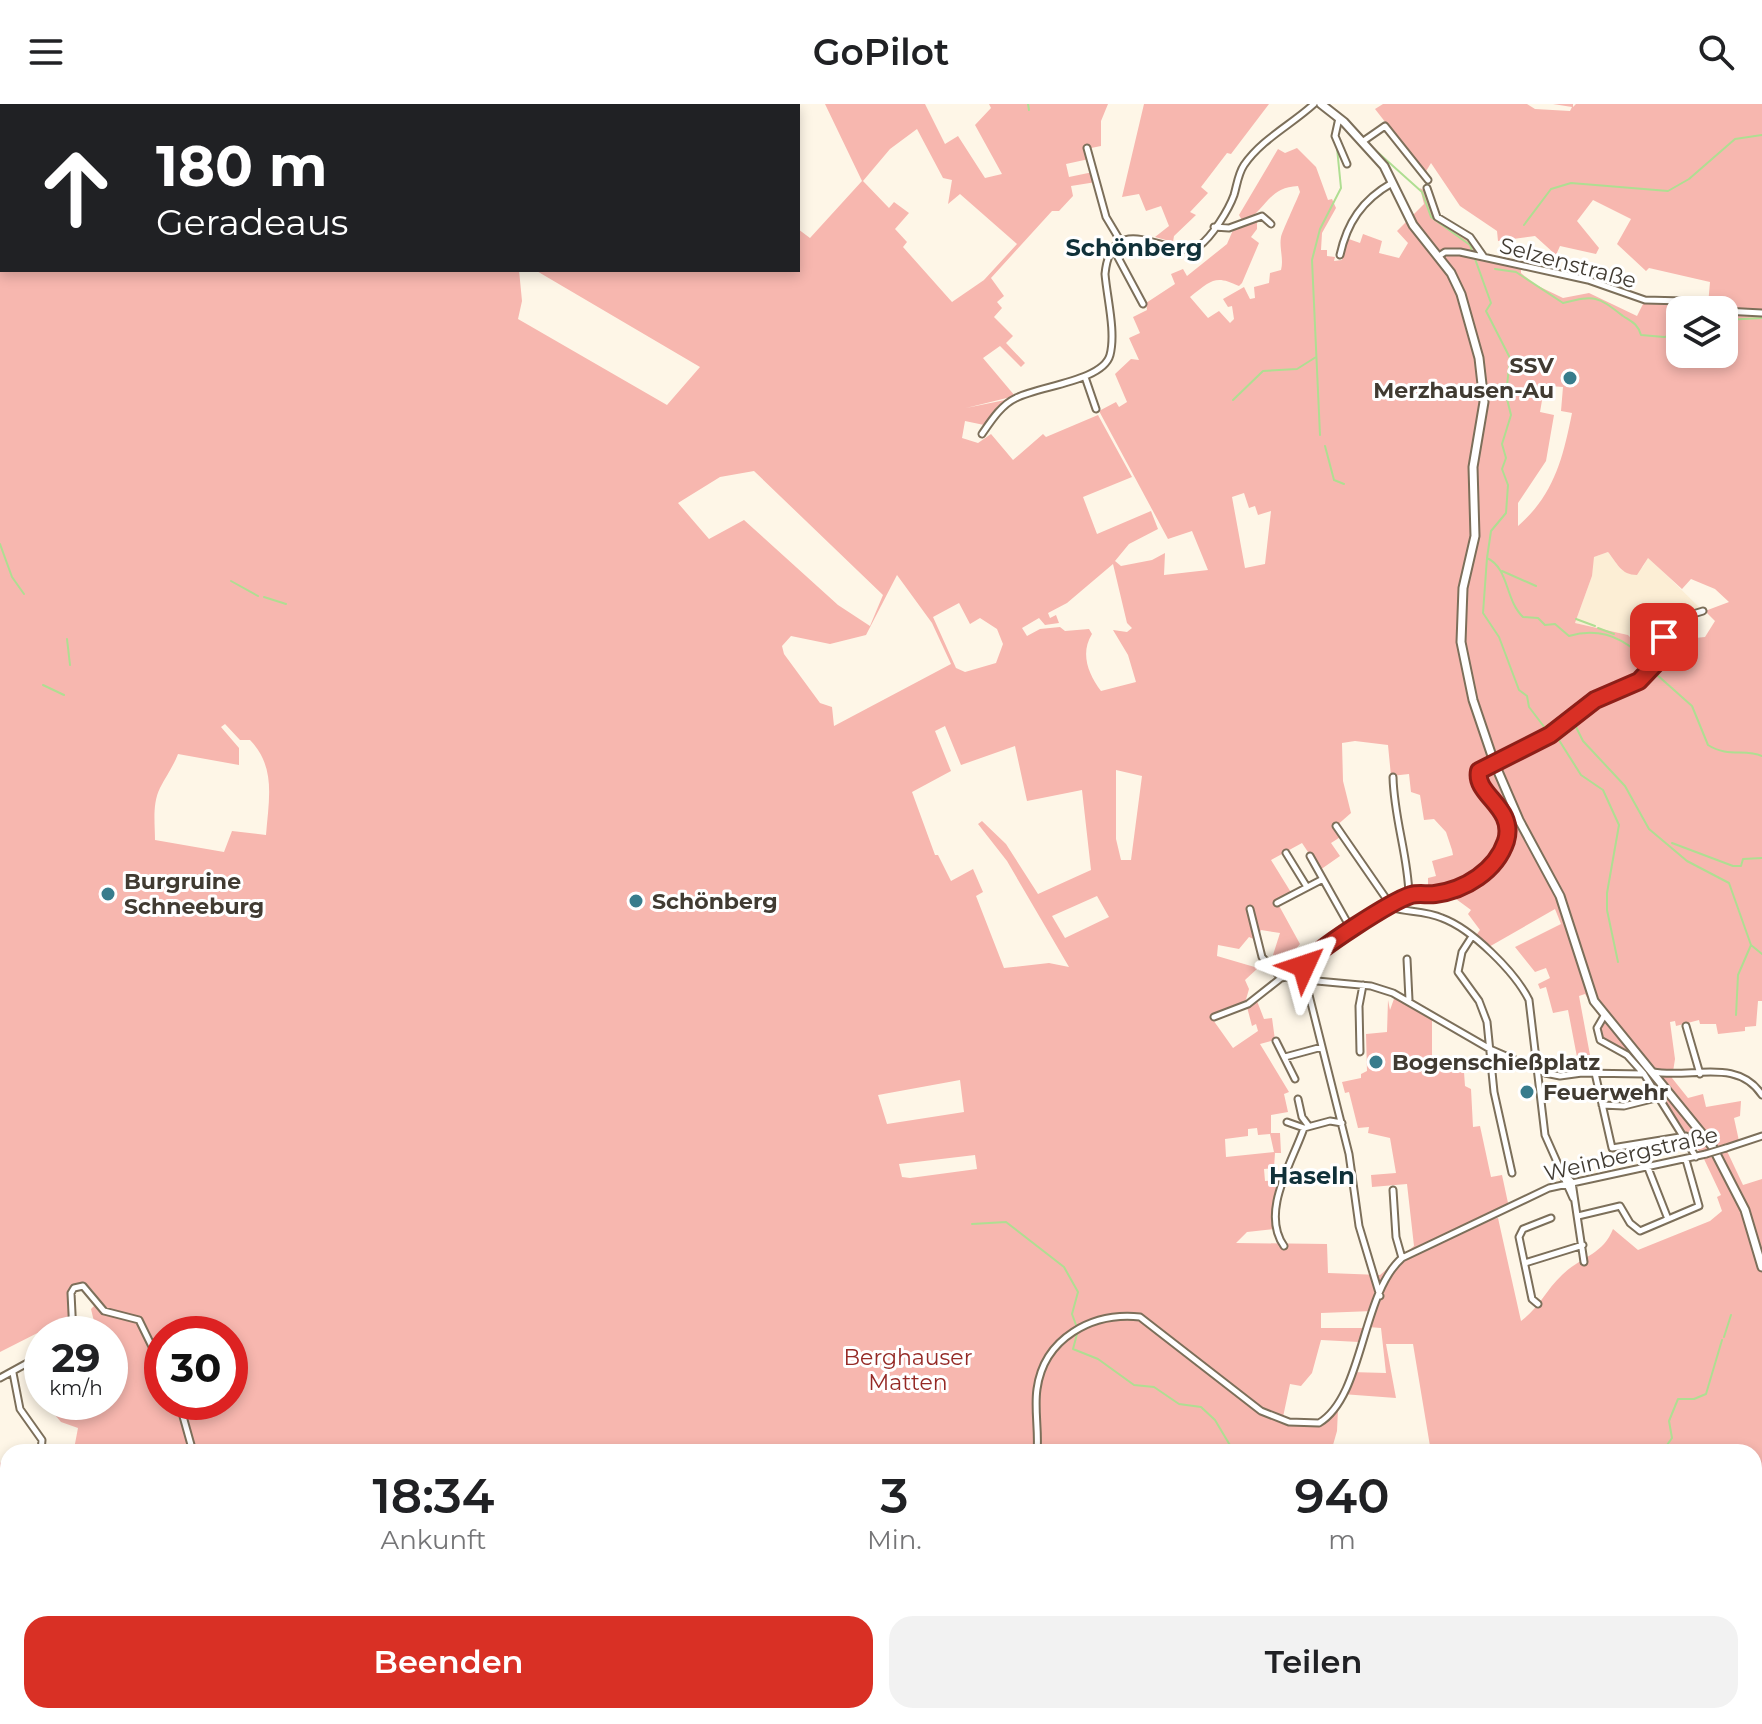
<!DOCTYPE html>
<html lang="de">
<meta charset="utf-8">
<style>
:root{--surface:#fff;--page:#f2f2f2;--text:#202124;--muted:#757577;--accent:#d93025}
body{margin:0;font-family:Montserrat,sans-serif;background:var(--page);color:var(--text);height:100vh;display:flex;flex-direction:column;font-size:30px;white-space:nowrap}
*{box-sizing:border-box;margin:0}
p{font-size:26px;color:var(--muted)}
.icon{flex:none;width:44px;height:44px;fill:none;stroke:currentColor;stroke-width:2;stroke-linecap:round;stroke-linejoin:round}
.map{position:relative;flex:1;overflow:hidden}
.details{position:absolute;left:0px;top:1340px;width:1762px;height:280px;display:flex;flex-direction:column;background:var(--surface);border-radius:24px 24px 0 0;box-shadow:0 4px 12px #0003}
.details>*{flex:none}
.top-card{position:absolute;left:0px;top:0px;width:800px;height:168px;box-shadow:0 4px 12px #0003;background:#202124;color:#fff;overflow:hidden}
.tools{position:absolute;left:1666px;top:192px;display:grid;gap:16px}
.tools a{display:grid;place-items:center;width:72px;height:72px;border-radius:16px;background:var(--surface);box-shadow:0 4px 12px #0003;font-size:40px}
.speed{position:absolute;left:24px;top:1212px;display:flex;gap:16px;font-size:40px;font-weight:700;text-align:center}
.speed>*{display:grid;place-content:center;width:104px;height:104px;border-radius:50%;background:var(--surface);box-shadow:0 4px 12px #0003;line-height:1}
.speed small{font-size:20px;font-weight:400}
.speed .limit{border:12px solid #d22;background:#fff;color:#111}
.pin{position:absolute;display:grid;place-items:center;width:68px;height:68px;color:#fff;margin:-34px;border-radius:16px;box-shadow:0 4px 12px #0006}
.me{position:absolute;width:88px;margin:-44px;rotate:48deg;stroke-linejoin:round;filter:drop-shadow(0 0 6px #0008)}
.turn{display:flex;align-items:center;gap:28px;height:168px;padding:0 24px;font-size:36px}
.turn .icon{width:104px;height:104px;stroke-width:2.5}
.turn b{display:block;font-size:56px;line-height:68px}
.eta{display:flex;justify-content:space-evenly;align-items:center;height:136px;text-align:center}
.eta b{font-size:48px;font-weight:600;line-height:56px}
.action{display:flex;gap:16px;margin-top:auto;padding:16px 24px}
.action a{flex:1;height:92px;border-radius:24px;background:var(--accent);color:#fff;font-size:32px;font-weight:600;line-height:92px;text-align:center}
.action a+a{background:var(--page);color:var(--text)}
header{display:flex;justify-content:space-between;align-items:center;height:104px;padding:0 24px;background:var(--surface);font-size:36px;font-weight:600}
.map>svg:first-child{display:block}
.built{fill:#fceed5}
.green{fill:#f7b7af;fill-rule:evenodd}
.lines{fill:none;stroke-linecap:round;stroke-linejoin:round}
.stream{stroke:#afde92;stroke-width:2}
.minor-casing{stroke:#7c6f5a;stroke-width:9}
.major-casing{stroke:#7c6f5a;stroke-width:11}
.minor{stroke:#fff;stroke-width:5}
.major{stroke:#fff;stroke-width:7}
.minor-bridge-casing{stroke:#7c6f5a;stroke-width:9;stroke-linecap:butt}
.minor-bridge{stroke:#fff;stroke-width:5}
.route-casing{stroke:#8d1f18;stroke-width:20}
.route{stroke:#d93025;stroke-width:14}
.poi-dot{fill:#387c8c;stroke:#fff;stroke-width:3}
.labels{text-anchor:middle;dominant-baseline:central;stroke-width:6;stroke-linejoin:round;paint-order:stroke}
.street-label{font-size:22px;fill:#413b32;stroke:#fff}
.poi-label{font-size:22px;font-weight:bold;fill:#413b32;stroke:#fff;text-anchor:start}
.park-label{font-size:22px;fill:#952a26;stroke:#fff}
.neighbourhood-label{font-size:24px;font-weight:bold;fill:#103139;stroke:#fff}
</style>
<header><svg class="icon" aria-label="menu" viewBox="0 0 24 24"><path d="M4 6h16M4 12h16M4 18h16"/></svg>GoPilot<svg class="icon" aria-label="search" viewBox="0 0 24 24"><circle cx="10" cy="10" r="6"/><path d="M15 15l6 6"/></svg></header>
<div class="map">
<svg width="1762" height="1620" viewBox="0 0 1762 1620">
<rect width="100%" height="100%" fill="#fef6e7"/>
<path class="built" d="M1608,448L1621,466L1643,463L1648,453L1703,507L1689,510L1664,533L1634,536L1628,531L1575,519L1592,472L1591,459L1594,453Z"/>
<path class="green" d="M0,0H640L2,2V166H519L522,197L518,215L667,301L700,263L535,166H798V125L810,134L862,77L825,0H925L945,40L958,32L985,74L1002,70L975,21L991,4L989,0H1108L1101,17V42L1086,45L1089,55L1066,60L1069,73L1093,68L1096,78L1071,82L1073,92L1059,107H1052L991,174L1004,192L997,198L1002,204L994,213L1013,232L1006,239L1025,259L1021,263L1000,242L983,254L1015,292L966,304L1010,295L984,321L965,317L962,334L978,339L991,330L1013,356L1043,330L1046,333L1098,311L1132,373L1083,393L1097,430L1151,407L1158,425L1129,440L1115,457L1121,462L1152,456L1165,449L1164,471L1208,466L1192,427L1168,435L1099,307L1116,298L1119,303L1127,298L1115,270L1131,255L1139,256L1129,234L1140,229L1133,213L1147,206L1146,199L1175,180L1171,170L1183,165L1187,172L1227,140L1233,126L1257,115V125L1251,133L1259,139L1242,179L1239,182C1216,171 1212,175 1190,193L1208,214L1219,207L1230,219L1234,215L1232,202L1228,203L1223,195L1244,183L1250,195L1255,194L1254,183L1269,179L1270,169L1281,166C1284,155 1279,144 1281,133C1282,128 1296,98 1300,88L1298,82C1267,83 1266,108 1243,118L1239,111L1278,45L1285,49L1297,44L1316,63L1328,96L1332,95L1336,104L1322,129L1321,146H1327V152L1335,153L1334,157L1342,156L1346,134L1360,139L1363,130L1382,137L1379,149L1399,154L1408,139L1397,127L1424,100L1420,84L1425,87C1439,126 1470,120 1480,155L1521,164V169L1534,180L1563,194L1589,189L1637,212L1645,196L1708,201L1710,178L1649,164L1646,167L1617,140L1631,115L1593,96L1577,117L1599,144L1596,150L1560,142L1556,151L1535,132L1498,137L1497,127L1460,102L1431,59L1425,69L1375,5L1383,0H1527L1535,5L1570,7L1572,3L1553,0H1573V3L1576,0H1762V897H1758L1756,922L1745,923V927L1718,930L1716,920H1700L1699,916L1676,922L1675,917L1670,918L1675,955L1672,974L1688,994L1703,990L1706,1003L1741,997L1740,1012L1734,1014L1739,1037L1701,1050L1639,960L1601,934L1599,927L1604,920L1585,890L1579,892L1590,951L1577,953L1568,906L1553,909L1546,883L1540,885L1538,880L1550,874L1546,864L1535,868L1515,843L1561,820L1555,805L1487,844L1474,834L1480,826L1468,810L1471,806L1456,795L1433,797L1432,788L1428,786V774L1436,772L1432,757L1453,751L1452,746L1446,728L1434,715L1424,716L1420,691L1411,688L1409,670L1391,672L1388,641L1355,637L1342,639L1343,677L1351,709L1335,723L1342,732L1331,739L1340,752L1320,766L1302,739L1271,756L1292,790L1277,798L1300,840L1289,854L1280,858V853L1273,851L1280,829L1261,826L1256,836L1249,833L1239,845L1218,841L1217,852L1258,864L1245,876L1249,885L1245,899L1211,913L1233,944L1258,927L1256,920L1252,922L1247,903L1257,897L1264,915L1272,914L1275,936L1260,940L1289,988L1284,990L1288,1008L1271,1011V1029H1280L1281,1049H1275L1274,1064L1264,1065L1265,1077L1282,1076L1275,1125L1247,1128L1236,1139L1327,1140L1328,1169L1380,1171L1414,1142L1407,1080L1372,1083L1371,1071L1396,1069L1390,1034L1368,1029L1369,1023L1358,1024L1349,988L1345,989L1342,978L1361,974V970L1367,967L1366,930L1387,928L1388,896L1390,906L1395,892L1432,911V956L1463,954L1465,982L1471,985L1473,1023L1480,1022L1491,1073L1502,1071L1508,1099L1488,1111L1490,1115L1498,1114L1521,1217C1540,1203 1545,1187 1562,1171C1580,1153 1603,1151 1613,1125L1638,1146L1710,1117L1722,1107L1717,1093L1721,1091L1704,1055L1727,1047L1743,1081L1762,1075V1577L1754,1579V1348H1431L1413,1240H1386L1396,1294L1342,1290L1350,1268L1386,1269L1381,1224L1368,1223L1373,1207L1321,1209V1224H1365L1359,1238L1321,1236L1312,1269L1301,1282L1290,1280L1283,1313L1313,1319L1333,1303L1338,1305L1337,1327L1331,1348L74,1345L78,1324L61,1318L44,1298H110V1230H97L91,1205L99,1197C93,1185 89,1179 74,1180L68,1188L69,1213L0,1248ZM917,25L943,74L952,76L948,100L960,90L1017,140L984,176L952,198L903,143L907,138L895,125L909,109L894,98L889,104L863,77L890,45ZM1680,206H1724V250H1680ZM1550,282L1563,283L1561,307L1572,309C1563,354 1554,391 1518,422V399L1546,357L1554,311L1540,308L1544,285ZM754,367L883,491L870,522L838,501L744,416L709,435L678,399L720,373ZM1244,389L1249,404L1255,402L1258,411L1271,407L1265,460L1245,464L1232,393ZM1608,448C1617,459 1621,471 1637,471L1648,454L1682,485L1691,475L1715,485L1729,498L1705,507L1715,517L1705,533L1695,534L1691,523L1695,517L1689,510L1667,526L1655,558L1628,531L1575,519L1592,472L1594,453ZM1113,460L1127,519L1132,524L1127,528L1113,526L1128,551L1136,578L1101,587C1088,570 1080,549 1092,530L1089,525L1065,527L1060,523L1040,525L1027,532L1022,524L1039,514L1045,521L1059,519L1056,511L1050,514L1048,509L1067,499ZM897,471L932,519L951,560L834,622L832,603L820,599L784,550L782,542L791,532L830,540L866,531ZM959,499L970,520L980,514L997,525L1003,540L996,559L965,568L956,564L933,513ZM225,620L240,636H250C276,663 269,694 266,731L232,727L224,748L155,736C155,720 152,700 160,684C166,672 173,663 178,650L239,661V644L221,623ZM945,622L961,661L1015,642L1027,697L1082,686L1091,766L1038,790L1006,740L982,717L978,720L1007,757L1069,863L1049,859L1004,864L976,792L983,788L973,765L951,777L938,751H935L912,688L951,667L935,627ZM1116,666L1142,672L1131,756H1121L1116,735ZM1097,792L1109,813L1065,834L1052,812ZM960,976L964,1008L887,1020L878,991ZM1257,1024L1258,1031L1270,1030L1274,1048L1226,1053L1225,1035L1248,1032V1025ZM975,1051L977,1065L910,1074L902,1073L899,1060ZM162,1230H230V1298H162Z
M1144,0H1269L1231,50L1227,49L1201,83L1208,89L1190,108L1196,111L1174,132L1173,138L1155,133L1169,122L1161,102L1146,107L1139,90L1122,93Z
M3,1356L8,1365V1612H1462L1467,1620H0V1579L4,1573L0,1569V1359Z
M1547,1612H1738L1737,1620H1546Z"/>
<g class="lines">
<path class="stream" d="M1028,0L1029,6
M1327,0L1353,23
M632,2L633,0
M1333,30L1335,17
M1374,45L1422,88L1431,113L1470,141L1491,199L1486,207L1510,254L1506,291L1511,311L1502,340L1506,354L1502,365L1508,381L1506,409L1491,427L1487,454C1509,464 1505,496 1523,513L1538,514L1545,521L1555,520L1569,532C1603,522 1629,536 1650,562
M1524,121L1551,85L1571,79L1668,87L1689,75L1735,35L1762,31
M1495,165L1516,168L1563,199C1596,191 1597,192 1623,212C1632,218 1638,220 1641,231L1664,233L1680,230
M1724,216L1762,214
M1233,296L1263,267L1297,265L1316,253
M1320,331L1312,156L1320,125L1341,84L1337,44
M1325,342L1334,376L1344,380
M0,440L12,473L24,490
M1487,454L1483,509L1499,533L1519,586L1527,592L1529,603L1545,624
M1502,467L1536,482
M231,477L258,492
M264,493L286,500
M1576,515L1595,522
M1598,524L1614,530
M67,535L70,561
M1656,570L1692,602L1708,641C1728,654 1746,644 1762,652
M43,581L64,591
M1573,617L1583,637L1625,682L1649,725L1687,757L1729,779L1751,841L1762,850
M1557,633L1581,671L1603,686L1619,721L1607,789V806L1618,858
M1672,739L1733,762H1741L1743,755L1762,754
M1736,911L1738,871L1751,841
M972,1120L1006,1118L1064,1163L1078,1188L1072,1210L1076,1221
M1077,1230L1073,1245L1098,1255L1134,1281L1154,1283L1179,1300L1201,1303L1215,1316L1234,1348
M1724,1233L1731,1211
M1662,1348L1672,1334L1669,1317L1678,1295H1694L1706,1290L1722,1236
M1754,1535L1762,1533
M1462,1612L1467,1620
M1520,1612L1522,1620
M1524,1620L1530,1612
M1683,1620L1692,1612"/>
<defs>
<path id="minor" d="M1339,14L1335,32L1347,60
M1362,38L1385,22L1428,76
M1087,44L1106,113L1121,138
M1427,84L1437,113L1470,133L1484,153
M1214,123L1229,124L1262,112L1271,120
M1114,146L1143,200
M1340,151C1347,119 1362,96 1392,79
M1439,152L1445,148H1460L1588,176L1645,196L1684,197L1722,206
M1724,207L1762,209
M1085,273L1096,305
M982,330C991,317 1001,301 1016,294C1039,282 1103,277 1110,251C1116,228 1107,194 1105,170C1112,100 1173,159 1199,142C1212,133 1229,105 1234,91C1237,81 1238,70 1244,61C1262,35 1291,21 1314,0
M1393,673C1394,715 1408,751 1409,791
M1336,722L1392,803
M1286,749L1307,783
M1310,752L1351,825
M1277,799L1323,775
M1393,804C1408,808 1427,807 1442,814C1472,825 1515,868 1529,896L1545,1031L1573,1094
M1250,805L1262,853L1281,874
M1471,834L1462,848L1458,868L1479,897L1487,918L1494,988L1512,1069
M1407,855L1409,896
M1303,870C1305,848 1387,801 1408,792C1418,787 1434,790 1445,788C1475,782 1515,751 1506,716C1502,700 1486,690 1478,676L1481,663L1550,631L1595,596L1639,577L1657,558L1669,523L1680,514L1703,507
M1305,875L1349,1050L1359,1122L1380,1192
M1306,876L1371,882L1393,889L1490,945L1545,969L1560,972L1582,969L1644,970
M1604,912L1597,924L1600,936L1627,951L1644,970L1696,1053
M1214,913L1248,900L1281,874L1303,870
M1686,922L1700,970
M1276,937L1295,975
M1360,948L1359,902L1363,881
M1285,953L1322,943
M1653,968C1691,975 1737,953 1762,991
M1595,969L1612,1044L1686,1032
M1298,995L1302,1013L1308,1021
M1602,1001L1624,1002L1660,993
M1287,1018L1304,1024
M1726,1044L1762,1032
M1648,1064L1668,1115
M1560,1066L1572,1078L1584,1158
M1393,1086L1396,1133L1402,1154
M1578,1112L1620,1102L1630,1119L1640,1127L1699,1102L1686,1056
M1284,1142C1260,1108 1292,1059 1304,1024L1330,1017L1342,1019
M1525,1159L1583,1141
M1538,1200L1532,1195L1519,1133L1523,1125L1551,1114
M73,1230L71,1189L74,1184L83,1182L104,1207L139,1216L162,1263
M13,1269L20,1305L42,1336L41,1348
M0,1274L42,1251
M179,1298L193,1348
M1037,1348C1039,1327 1034,1305 1037,1285C1044,1234 1092,1208 1140,1213L1261,1307L1289,1318L1319,1319C1364,1292 1361,1190 1402,1154L1549,1084L1706,1050
M0,1388L8,1395
M0,1506L8,1484
M0,1517L8,1513
M0,1602L8,1583
M714,1612L723,1620
M1516,1612L1519,1620
M63,1620L72,1612
M829,1620L837,1612
M1482,1620L1496,1612"/>
<path id="major" d="M1321,0L1344,18L1384,62L1413,121L1451,169L1461,190L1479,254L1484,298L1473,363L1475,432L1463,484L1461,538L1473,596L1494,658L1519,716L1560,792L1594,897L1712,1042L1745,1106L1762,1163"/>
</defs>
<use href="#minor" class="minor-casing"/>
<use href="#major" class="major-casing"/>
<use href="#minor" class="minor"/>
<use href="#major" class="major"/>
<defs>
<path id="minor-bridge" d="M1706,1050L1726,1044"/>
</defs>
<use href="#minor-bridge" class="minor-bridge-casing"/>
<use href="#minor-bridge" class="minor-bridge"/>
</g>
<g class="lines">
<defs>
<path id="route" d="M1304,862C1315,846 1392,797 1411,791C1418,789 1428,791 1435,790C1465,786 1496,767 1506,737C1516,703 1474,691 1479,667L1550,631L1595,596L1639,577L1657,558L1664,533"/>
</defs>
<use href="#route" class="route-casing"/>
<use href="#route" class="route"/>
</g>
<g class="poi-dot">
<circle cx="1570" cy="274" r="8"/>
<circle cx="108" cy="790" r="8"/>
<circle cx="636" cy="797" r="8"/>
<circle cx="1376" cy="958" r="8"/>
<circle cx="1527" cy="988" r="8"/>
</g>
<g class="labels">
<g class="street-label">
<text transform="translate(1568 159) rotate(15)">Selzenstraße</text>
<text transform="translate(1631 1050) rotate(-13)">Weinbergstraße</text>
</g>
<g class="poi-label">
<text x="1554" y="261" text-anchor="end">SSV<tspan x="1554" dy="25">Merzhausen-Au</tspan></text>
<text x="124" y="777">Burgruine<tspan x="124" dy="25">Schneeburg</tspan></text>
<text x="652" y="797">Schönberg</text>
<text x="1392" y="958">Bogenschießplatz</text>
<text x="1543" y="988">Feuerwehr</text>
</g>
<g class="park-label">
<text x="908" y="1253">Berghauser<tspan x="908" dy="25">Matten</tspan></text>
</g>
<g class="neighbourhood-label">
<text x="1134" y="143">Schönberg</text>
<text x="1312" y="1071">Haseln</text>
</g>
</g>
</svg>
<div class="tools">
<a><svg class="icon" aria-label="layers" viewBox="0 0 24 24"><path d="M12 4l9 5-9 5-9-5zM3 14l9 5 9-5"/></svg></a>
</div>
<div class="speed"><div>29<small>km/h</small></div><div class="limit">30</div></div>
<div class="pin" style="left:1664px;top:533px;background:#d93025"><svg class="icon" aria-label="arrive" viewBox="0 0 24 24"><path d="M6 21V4h12l-3 4 3 4H6"/></svg></div>
<svg class="me" style="left:1304px;top:862px" viewBox="-20 -20 40 40"><path d="M0-17L14 15 0 8-14 15z" fill="#d93025" stroke="#fff" stroke-width="4"/></svg>
<div class="top-card">
<div class="turn"><svg class="icon" aria-label="ahead" viewBox="0 0 24 24"><path d="M12 20V5M6 11l6-6 6 6"/></svg><div><b>180 m</b>Geradeaus</div></div>
</div>
<section class="details">
<div class="eta">
<div><b>18:34</b><p>Ankunft</p></div>
<div><b>3</b><p>Min.</p></div>
<div><b>940</b><p>m</p></div>
</div>
<div class="action"><a>Beenden</a><a>Teilen</a></div>
</section>
</div>
